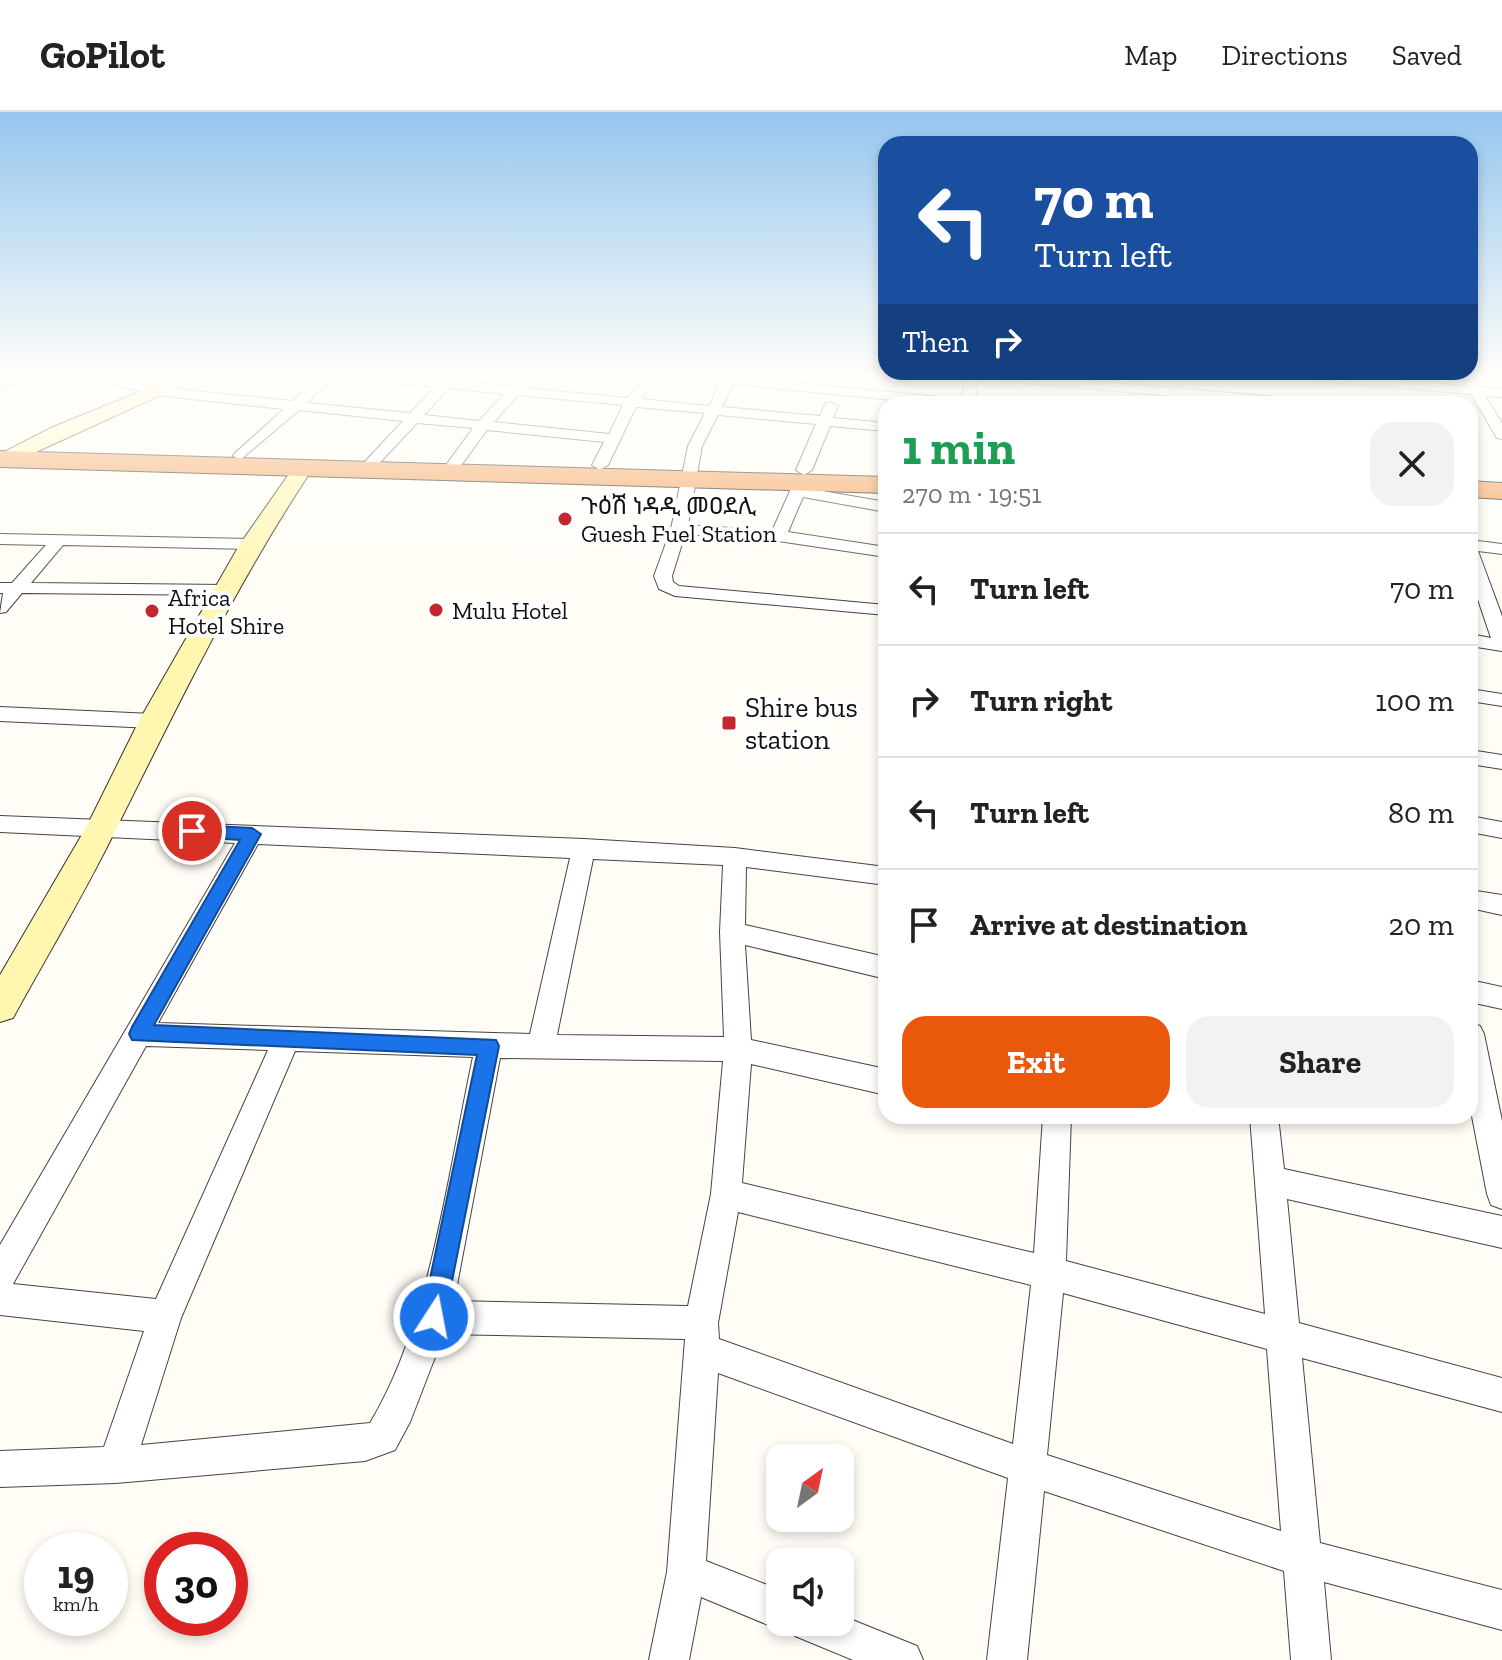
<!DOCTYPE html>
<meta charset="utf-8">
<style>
:root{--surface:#fff;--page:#f2f2f2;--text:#222;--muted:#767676;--line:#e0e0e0;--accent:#ea580c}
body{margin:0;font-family:"Zilla Slab","Noto Sans Ethiopic",serif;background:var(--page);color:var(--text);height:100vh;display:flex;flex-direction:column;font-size:30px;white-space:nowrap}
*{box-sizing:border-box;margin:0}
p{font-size:26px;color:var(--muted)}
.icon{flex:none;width:44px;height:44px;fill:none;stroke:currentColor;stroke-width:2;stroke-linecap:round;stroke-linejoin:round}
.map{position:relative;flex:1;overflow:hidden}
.details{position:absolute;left:878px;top:284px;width:600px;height:728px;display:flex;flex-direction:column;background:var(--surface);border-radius:24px;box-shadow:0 4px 12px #0003}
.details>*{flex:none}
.top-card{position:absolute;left:878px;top:24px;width:600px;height:244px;border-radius:24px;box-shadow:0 4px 12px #0003;background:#1a4fa0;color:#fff;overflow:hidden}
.needle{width:52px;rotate:33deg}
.tools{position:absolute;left:766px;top:1332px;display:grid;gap:16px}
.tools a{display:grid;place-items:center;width:88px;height:88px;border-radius:16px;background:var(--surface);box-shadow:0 4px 12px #0003;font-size:40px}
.speed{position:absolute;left:24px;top:1420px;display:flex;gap:16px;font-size:40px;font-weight:700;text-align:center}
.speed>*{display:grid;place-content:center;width:104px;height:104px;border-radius:50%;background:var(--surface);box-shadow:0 4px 12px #0003;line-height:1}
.speed small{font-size:20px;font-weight:400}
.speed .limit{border:12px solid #d22;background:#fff;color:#111}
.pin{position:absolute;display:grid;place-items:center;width:68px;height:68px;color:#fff;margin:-34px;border:4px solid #fff;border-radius:50%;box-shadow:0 2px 8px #0007}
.me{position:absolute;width:88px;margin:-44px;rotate:11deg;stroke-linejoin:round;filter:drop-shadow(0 0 6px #0008)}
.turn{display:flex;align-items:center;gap:28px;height:168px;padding:0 24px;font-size:36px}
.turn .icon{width:104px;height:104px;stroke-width:2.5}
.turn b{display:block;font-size:56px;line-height:68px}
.then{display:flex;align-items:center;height:76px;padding:0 24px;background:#0003;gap:16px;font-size:30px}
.round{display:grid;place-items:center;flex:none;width:84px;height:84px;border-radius:24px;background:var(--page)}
.summary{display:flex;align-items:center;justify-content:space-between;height:136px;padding:0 24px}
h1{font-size:48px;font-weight:800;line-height:60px;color:#1e9e55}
.button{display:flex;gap:16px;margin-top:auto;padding:16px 24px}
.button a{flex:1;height:92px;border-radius:24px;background:var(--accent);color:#fff;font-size:32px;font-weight:800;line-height:92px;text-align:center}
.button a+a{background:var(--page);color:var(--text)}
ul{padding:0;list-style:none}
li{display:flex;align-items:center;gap:24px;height:112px;padding:0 24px;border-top:2px solid var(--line)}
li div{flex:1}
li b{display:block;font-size:30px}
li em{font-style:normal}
header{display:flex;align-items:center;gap:48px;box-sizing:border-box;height:112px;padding:0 40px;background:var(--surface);border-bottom:2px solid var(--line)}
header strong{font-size:38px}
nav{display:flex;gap:44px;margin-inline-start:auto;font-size:28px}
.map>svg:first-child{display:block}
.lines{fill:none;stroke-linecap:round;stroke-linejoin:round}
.street-casing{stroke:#444;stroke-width:2}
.secondary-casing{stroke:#333;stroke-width:2}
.highway-casing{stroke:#222;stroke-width:2}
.street{fill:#fff;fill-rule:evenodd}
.secondary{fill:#fff6b0;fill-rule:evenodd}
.highway{fill:#f5a25d;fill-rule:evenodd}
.route{fill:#1a73e8;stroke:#114b97;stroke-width:2}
.poi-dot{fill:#c4262e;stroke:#fff;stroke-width:3}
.labels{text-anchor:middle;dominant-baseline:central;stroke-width:8;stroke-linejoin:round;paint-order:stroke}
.far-poi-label{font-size:24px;fill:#111;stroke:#fff;text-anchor:start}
.poi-label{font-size:28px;fill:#111;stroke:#fff;text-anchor:start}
</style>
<header>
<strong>GoPilot</strong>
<nav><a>Map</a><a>Directions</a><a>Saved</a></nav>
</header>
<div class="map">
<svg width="1502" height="1548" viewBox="0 0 1502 1548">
<rect width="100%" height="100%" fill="#fffdf5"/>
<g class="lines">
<defs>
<path id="street" d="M13,265H32L0,278V269Z
M86,265H109L155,275L292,289L320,265H333L307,291L410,301L435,275L373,269L367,265L442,268L458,265L455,269L511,274L521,268L528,272L525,276L628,286L645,265H658L641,287L709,294L720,271L693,265H737L961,287L966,265H978L975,288L982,292H933L733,272L722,295L820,304L826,291L831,290L838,294L833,306L886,311V319L830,314L812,358L804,363L796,358L816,312L718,303L702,334L688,413L772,419L790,379L789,370L797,365L802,367L805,376L886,390V400L803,385L788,420L886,435V445L778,429L685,422L672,464L673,470L679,474L886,493V503L675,484L659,477L654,464L671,417L688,334L705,301L636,295L608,353L600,358L592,353L604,330L487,318L454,363L449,365L441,360L473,316L417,311L370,361H360V355L403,309L299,298L240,348L233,344L235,341L284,297L155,283ZM449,276L504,282L479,309L424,303ZM518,283L623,293L609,322L494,310Z
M996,265H1045L1311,288L1318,292H1264L1003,269Z
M1311,265H1360L1466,274L1465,267H1475L1480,275L1502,277V285L1485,284L1502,311V327L1497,326L1471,282L1318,269Z
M0,422L251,427L259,432L251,437L63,433L31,471L226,473L235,478L226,483L22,481L6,500L0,501L3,481H0V471H12L46,433L0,432Z
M1470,428L1502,432V442L1478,439L1502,504V539L1470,534V522L1491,526L1470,464Z
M1470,577L1502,582V594L1470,589Z
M0,595L153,602L163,609L153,616L0,609Z
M1470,638L1502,643V657L1470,652Z
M0,704L584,727L735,736L886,755V773L746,755L745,813L886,845V867L745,833L751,928L886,957V983L751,952L742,1071L1034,1141L1043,1004H1071L1066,1149L1265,1202L1250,1004H1278L1284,1057L1502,1104V1136L1287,1087L1299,1211L1502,1266V1300L1302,1246L1320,1431L1502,1478V1518L1324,1470L1331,1548H1291L1284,1459L1044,1379L1027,1548H987L1008,1366L718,1261L706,1449L780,1478V1510H840V1503L917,1534L923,1548H853L795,1524L791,1513L780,1518L701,1485L689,1548H649L667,1460L685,1227L444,1222L410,1310L395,1338L365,1349L116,1371L0,1375V1339L104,1335L144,1219L0,1203V1133L235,731L0,720ZM258,732L570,746L530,922L158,911ZM593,747L723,753L720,820L724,925L557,923ZM146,934L268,938L156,1187L13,1172ZM295,939L473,945C448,1061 431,1210 370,1311L141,1333L181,1206ZM500,946L723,949L711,1082L688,1194L454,1189ZM738,1100L1031,1173L1013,1332L719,1227L718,1211ZM1063,1181L1267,1237L1281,1419L1047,1343Z
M1470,704L1502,710V726L1470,720Z
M1470,778L1502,783V803L1470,796Z
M1470,868L1502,875V897L1470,890Z
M1470,910L1480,914L1484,922L1502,1009V1097L1491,1093L1487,1082L1470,994Z"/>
<path id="secondary" d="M176,265H200L12,351L0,352V342L53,315Z
M303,350L313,356C237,470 179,591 118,713C86,779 48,842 13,906L0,910V863L87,714L139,609L240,432L296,352Z"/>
<path id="highway" d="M0,339L886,365V381L0,355Z
M1470,369L1502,371V387L1470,385Z"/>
</defs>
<use href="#street" class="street-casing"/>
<use href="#secondary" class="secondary-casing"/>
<use href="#highway" class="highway-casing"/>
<use href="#street" class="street"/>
<use href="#secondary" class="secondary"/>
<use href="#highway" class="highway"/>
</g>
<linearGradient id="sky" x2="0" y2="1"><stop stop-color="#95c6ee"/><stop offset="0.55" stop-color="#fffefa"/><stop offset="1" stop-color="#fffefa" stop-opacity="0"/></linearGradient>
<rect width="1502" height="481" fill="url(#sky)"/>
<path class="route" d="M192,713L252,716L261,722L154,913L496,928L499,934L443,1214L434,1218L425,1214L422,1205L477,943L132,928L129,922L132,915L240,728L186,724L184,719Z"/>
<g class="poi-dot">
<circle cx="565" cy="407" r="8"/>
<circle cx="436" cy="498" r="8"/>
<circle cx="152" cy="499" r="8"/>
<rect x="721" y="603" width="16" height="16" rx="4"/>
</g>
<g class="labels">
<g class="far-poi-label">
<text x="581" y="393">ጉዕሽ ነዳዲ መዐደሊ<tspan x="581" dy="28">Guesh Fuel Station</tspan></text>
<text x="168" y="485">Africa<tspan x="168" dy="28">Hotel Shire</tspan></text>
<text x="452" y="498">Mulu Hotel</text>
</g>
<g class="poi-label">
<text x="745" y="595">Shire bus<tspan x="745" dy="32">station</tspan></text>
</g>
</g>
</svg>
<div class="tools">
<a><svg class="needle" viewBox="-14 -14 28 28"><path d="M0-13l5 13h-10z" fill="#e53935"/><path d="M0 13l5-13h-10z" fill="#767676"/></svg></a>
<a><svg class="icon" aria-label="sound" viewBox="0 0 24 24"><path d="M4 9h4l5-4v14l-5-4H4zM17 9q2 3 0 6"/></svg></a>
</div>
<div class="speed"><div>19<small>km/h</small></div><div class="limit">30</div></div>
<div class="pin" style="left:192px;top:719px;background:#d93025"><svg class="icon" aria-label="arrive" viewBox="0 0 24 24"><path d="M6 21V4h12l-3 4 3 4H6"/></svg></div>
<svg class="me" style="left:434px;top:1205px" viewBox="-20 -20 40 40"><circle r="17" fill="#1a73e8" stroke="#fff" stroke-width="3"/><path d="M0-11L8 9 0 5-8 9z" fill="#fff"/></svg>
<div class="top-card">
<div class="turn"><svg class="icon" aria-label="left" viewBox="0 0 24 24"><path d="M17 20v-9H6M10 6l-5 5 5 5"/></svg><div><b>70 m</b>Turn left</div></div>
<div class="then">Then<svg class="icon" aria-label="right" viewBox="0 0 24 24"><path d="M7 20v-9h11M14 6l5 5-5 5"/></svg></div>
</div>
<section class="details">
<div class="summary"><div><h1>1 min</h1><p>270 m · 19:51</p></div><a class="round"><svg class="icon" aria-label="close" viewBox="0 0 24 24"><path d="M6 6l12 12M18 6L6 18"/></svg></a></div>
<ul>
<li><svg class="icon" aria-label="left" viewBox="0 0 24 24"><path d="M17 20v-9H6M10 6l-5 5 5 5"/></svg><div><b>Turn left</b></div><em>70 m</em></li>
<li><svg class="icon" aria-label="right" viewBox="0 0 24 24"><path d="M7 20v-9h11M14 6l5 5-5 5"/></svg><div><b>Turn right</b></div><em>100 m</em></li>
<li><svg class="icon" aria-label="left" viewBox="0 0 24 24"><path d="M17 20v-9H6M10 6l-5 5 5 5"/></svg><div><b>Turn left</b></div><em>80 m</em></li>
<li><svg class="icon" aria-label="arrive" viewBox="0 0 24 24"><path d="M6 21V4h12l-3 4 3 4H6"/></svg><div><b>Arrive at destination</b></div><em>20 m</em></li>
</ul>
<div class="button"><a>Exit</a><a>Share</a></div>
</section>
</div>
